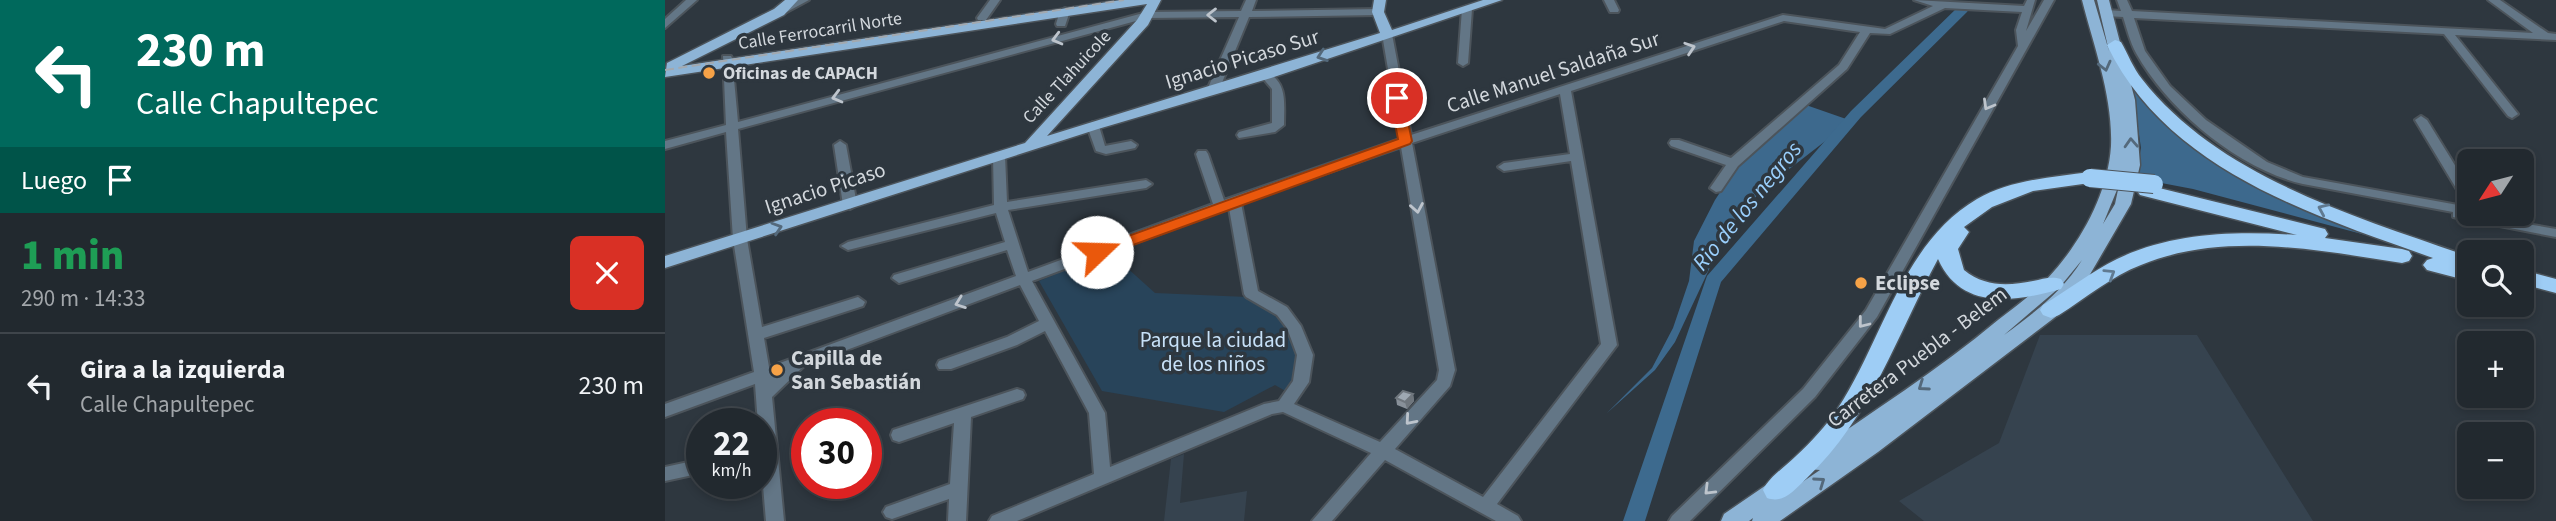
<!DOCTYPE html>
<html lang="es">
<meta charset="utf-8">
<style>
:root{--surface:#22292f;--page:#2a3137;--text:#f1f3f6;--muted:#a2a6aa;--line:#3f454b}
body{margin:0;font-family:"Source Sans 3",sans-serif;background:var(--page);color:var(--text);height:100vh;display:flex;flex-direction:column;font-size:26px;white-space:nowrap}
*{box-sizing:border-box;margin:0}
p{font-size:23px;color:var(--muted)}
.icon{flex:none;width:38px;height:38px;fill:none;stroke:currentColor;stroke-width:2;stroke-linecap:round;stroke-linejoin:round}
.map{position:relative;flex:1;overflow:hidden}
.panel{display:flex;flex-direction:column;background:var(--surface);width:665px}
.panel>*{flex:none}
.guide{background:#00695c;color:#fff;overflow:hidden}
.needle{width:46px;rotate:234deg}
.buttons{position:absolute;left:1792px;top:149px;display:grid;gap:14px}
.buttons a{display:grid;place-items:center;width:77px;height:77px;border-radius:10px;background:var(--surface);box-shadow:0 4px 10px #0003,0 0 0 2px var(--line);font-size:35px}
.speed{position:absolute;left:21px;top:408px;display:flex;gap:14px;font-size:35px;font-weight:700;text-align:center}
.speed>*{display:grid;place-content:center;width:91px;height:91px;border-radius:50%;background:var(--surface);box-shadow:0 4px 10px #0003,0 0 0 2px var(--line);line-height:1}
.speed small{font-size:18px;font-weight:400}
.speed .limit{border:10px solid #d22;background:#fff;color:#111}
.pin{position:absolute;display:grid;place-items:center;width:60px;height:60px;color:#fff;margin:-30px;border:4px solid #fff;border-radius:50%;box-shadow:0 2px 7px #0007}
.me{position:absolute;width:77px;margin:-38px;rotate:69deg;stroke-linejoin:round;filter:drop-shadow(0 0 5px #0008)}
.turn{display:flex;align-items:center;gap:24px;height:147px;padding:0 21px;font-size:32px}
.turn .icon{width:91px;height:91px;stroke-width:2.5}
.turn b{display:block;font-size:49px;line-height:60px}
.then{display:flex;align-items:center;height:66px;padding:0 21px;background:#0003;gap:14px;font-size:26px}
.round{display:grid;place-items:center;flex:none;width:74px;height:74px;border-radius:10px;background:var(--page)}
.overview{display:flex;align-items:center;justify-content:space-between;height:119px;padding:0 21px}
h1{font-size:42px;font-weight:800;line-height:52px;color:#1e9e55}
ul{padding:0;list-style:none}
li{display:flex;align-items:center;gap:21px;height:105px;padding:0 21px;border-top:2px solid var(--line)}
li div{flex:1}
li b{display:block;font-size:26px}
li em{font-style:normal}
main{display:flex;flex:1;min-height:0}
.map>svg:first-child{display:block}
.built{fill:#36434f}
.green{fill:#28445a}
.forest{fill:#3d698d}
.lines{fill:none;stroke-linecap:round;stroke-linejoin:round}
.river{fill:#3d6a8e;fill-rule:evenodd}
.minor-casing{stroke:#4c545b;stroke-width:4}
.major-casing{stroke:#4c545b;stroke-width:3}
.highway-casing{stroke:#4c545b;stroke-width:3}
.minor{fill:#637686;fill-rule:evenodd}
.major{fill:#8db4d6;fill-rule:evenodd}
.highway{fill:#9ecdf5;fill-rule:evenodd}
.rail{stroke:#a3a9af;stroke-width:2;stroke-dasharray:9 4.5;stroke-linecap:butt}
.highway-bridge-casing{stroke:#4c545b;stroke-width:20;stroke-linecap:butt}
.highway-bridge{stroke:#9ecdf5;stroke-width:18}
.wall{fill:#889099}
.shaded-wall{fill:#6f767d}
.building{fill:#9ea8b2;stroke:#6f767d;stroke-width:2}
.oneway{stroke:#bdc4cc}
.oneway2{stroke:#54697b}
.oneway3{stroke:#607a91}
.route{fill:#ea580c;stroke:#983908;stroke-width:2}
.poi-dot{fill:#f6a247;stroke:#2e373f;stroke-width:2.5}
.labels{text-anchor:middle;dominant-baseline:central;stroke-width:7;stroke-linejoin:round;paint-order:stroke}
.far-street-label{font-size:18px;fill:#d3d8dd;stroke:#2e373f}
.far-poi-label{font-size:18px;font-weight:bold;fill:#d3d8dd;stroke:#2e373f;text-anchor:start}
.street-label{font-size:21px;fill:#d3d8dd;stroke:#2e373f}
.poi-label{font-size:21px;font-weight:bold;fill:#d3d8dd;stroke:#2e373f;text-anchor:start}
.park-label{font-size:21px;fill:#c7e1f8;stroke:#2e373f}
.water-label{font-size:23px;font-style:italic;fill:#9acffc;stroke:#2e373f}
</style>
<main>
<section class="panel">
<div class="guide">
<div class="turn"><svg class="icon" aria-label="left" viewBox="0 0 24 24"><path d="M17 20v-9H6M10 6l-5 5 5 5"/></svg><div><b>230 m</b>Calle Chapultepec</div></div>
<div class="then">Luego<svg class="icon" aria-label="arrive" viewBox="0 0 24 24"><path d="M6 21V4h12l-3 4 3 4H6"/></svg></div>
</div>
<div class="overview"><div><h1>1 min</h1><p>290 m · 14:33</p></div><a class="round" style="background:#d93025;color:#fff"><svg class="icon" aria-label="close" viewBox="0 0 24 24"><path d="M6 6l12 12M18 6L6 18"/></svg></a></div>
<ul>
<li><svg class="icon" aria-label="left" viewBox="0 0 24 24"><path d="M17 20v-9H6M10 6l-5 5 5 5"/></svg><div><b>Gira a la izquierda</b><p>Calle Chapultepec</p></div><em>230 m</em></li>
</ul>
</section>
<div class="map">
<svg width="1891" height="521" viewBox="0 0 1891 521">
<rect width="100%" height="100%" fill="#2e373f"/>
<path class="built" d="M1375,335H1532L1648,521H1259L1234,501L1334,443Z
M519,454L515,503L582,491L579,521H499L506,459Z"/>
<path class="green" d="M460,266L490,293L582,297L626,327L637,358L624,393L610,385L559,412L437,391L374,281L401,270L402,274Z"/>
<path class="forest" d="M1466,82L1517,133L1723,241L1528,189L1470,178L1476,148Z
M1141,105L1184,120L1172,132L1096,191L1064,227L1010,342L990,370L942,413L987,368L1008,328L1024,281L1029,241L1050,200L1073,165Z"/>
<g class="lines">
<path class="river" d="M1298,5L1304,9L1302,12L1196,117L1056,282L980,521H958L1042,276L1186,111L1294,6Z"/>
<defs>
<path id="minor" d="M21,0H32L0,28V19Z
M131,0H144L118,14L109,12Z
M325,0H335L321,20H313L312,18Z
M581,0H591L587,11L713,9L718,12L713,15L584,17L554,90L548,93L542,90L574,17L482,18L73,129L82,239L97,327L193,297L200,302L198,306L99,338L104,367L351,276L342,250L234,283L227,278L229,275L340,242L331,213L183,250L176,246L183,242L329,205L328,156L330,153L334,152L340,156L342,202L481,180L487,184L481,188L343,210L363,272L548,204L531,154L533,151H541L543,154L559,200L735,139L717,34L718,32H726L727,34L746,135L1118,15L1220,29L1268,6L1249,0L1359,6L1362,0H1370L1361,31L1379,0H1389L1212,317L1150,397L1025,521H1004L1007,516L1138,389L1201,310L1353,46L1351,30L1357,12L1280,8L1225,34L1205,33L1182,69L1073,166L1056,191L1051,192L1045,188L1061,165L1006,146L1004,143L1006,140H1014L1066,158L1174,65L1195,32L1119,21L906,91L952,345L832,504L853,516L856,521H831L720,460L667,521H647L706,453L618,412L607,414L352,521H324L327,516L429,474L424,413L380,331L352,345L286,369H274L272,365L274,361L342,337L374,321L355,285L139,366L107,397L119,521H101L96,462V424H93L90,384L0,417V404L89,372L68,239L61,132L0,149V141L61,125L58,56H66L67,58L73,122L482,12L576,11ZM895,94L905,154L839,163L833,167L839,171L906,161L936,344L818,497L730,449L785,386L790,370L747,143ZM736,147L774,370L772,380L715,442L629,404L644,382L648,355L636,326L622,307L593,291L576,203ZM564,208L579,294L581,297L612,315L622,328L632,355L628,381L614,401L599,404L445,467L440,413L367,281Z
M939,0H949L954,10L953,12H945Z
M1452,0H1462L1467,11L1868,33L1823,0H1835L1883,33L1891,34V40L1790,35L1853,114L1847,118L1843,116L1779,34L1469,18L1480,51L1505,86L1541,120L1602,162L1638,177L1804,207V214L1891,229V237L1793,218L1788,217V212L1638,184C1573,169 1503,110 1471,53C1465,42 1462,29 1458,17L1442,16L1437,13L1442,10L1456,11Z
M802,6L807,9L803,63L798,66L793,63L797,9Z
M400,8L405,11L400,26H392L391,24L395,11Z
M601,72C623,82 619,104 619,125L610,132L574,138L572,135L574,132L607,123V89L595,75Z
M1756,116L1762,120L1804,188V202L1797,198L1750,120Z
M428,122L434,126L440,146L466,141L472,145L470,148L441,154L431,151L422,126Z
M175,141L181,145L192,205L185,209L178,205L169,145Z
M352,389L358,391L360,395L358,399L306,417L301,521H283L284,499L227,519L221,517L218,512L221,507L285,484L289,423L234,442L228,440L226,435L228,430Z
M37,459V473L0,481V467Z"/>
<path id="major" d="M120,0H133L119,15L17,66L456,0H496L483,25L382,136L715,33L707,12L709,0H721L719,12L727,30L818,0H837L606,78L433,129L0,268V256L360,143L472,20L482,4L0,77L2,63L109,9Z
M1417,0H1429L1444,51L1432,0H1444L1470,100L1475,165L1466,204L1420,283L1393,315L1213,452L1115,521H1087L1088,518L1084,521H1056L1059,514L1113,477L1121,474L1129,477L1132,483L1130,487L1155,470L1142,469L1139,463L1142,457C1207,412 1273,370 1333,320C1350,307 1368,294 1382,279C1415,244 1443,194 1446,146C1448,97 1429,47 1417,0ZM1454,185L1450,204L1438,224ZM1417,260C1397,292 1369,313 1339,335L1394,288Z"/>
<path id="highway" d="M1450,40L1456,42C1463,54 1468,68 1477,79C1553,176 1686,215 1797,254L1800,259L1795,265L1804,267V281L1762,270L1758,265L1762,260L1768,258C1647,215 1501,169 1442,45Z
M1425,172L1435,178L1432,182L1368,191L1327,207L1299,227L1304,232L1293,249L1299,270C1320,287 1343,286 1368,281C1378,279 1386,276 1396,279L1399,284L1396,289C1350,302 1296,311 1273,259C1232,335 1206,417 1142,478C1129,490 1119,504 1102,498L1098,490C1105,476 1120,467 1131,456C1146,442 1161,426 1173,408C1218,340 1237,243 1312,199C1345,180 1388,177 1425,172Z
M1482,185L1660,229L1663,234L1660,238L1737,249L1744,251L1747,256L1744,261L1737,263C1652,250 1559,231 1476,265C1447,276 1421,298 1394,315L1386,318L1378,315L1375,310L1378,305C1403,290 1426,272 1452,259C1508,232 1572,231 1632,235L1475,195L1472,191Z
M1857,270L1891,279V293L1857,284Z"/>
</defs>
<use href="#minor" class="minor-casing"/>
<use href="#major" class="major-casing"/>
<use href="#highway" class="highway-casing"/>
<use href="#minor" class="minor"/>
<use href="#major" class="major"/>
<use href="#highway" class="highway"/>
<path class="rail" d="M0,70L459,0"/>
<defs>
<path id="highway-bridge" d="M1425,178L1489,184"/>
</defs>
<use href="#highway-bridge" class="highway-bridge-casing"/>
<use href="#highway-bridge" class="highway-bridge"/>
</g>
<path class="wall" d="M748,394L749,401L742,409L732,405L731,398Z"/>
<path class="shaded-wall" d="M748,394L749,401L742,409L740,402Z"/>
<path class="building" d="M738,391L748,394L740,402L731,398Z"/>
<defs><path id="oneway-chevron" d="M-2-3.5L2.5 0L-2 3.5" fill="none" stroke-width="1.6" stroke-linecap="round" stroke-linejoin="round" transform="scale(1.75)"/></defs>
<g class="oneway">
<use href="#oneway-chevron" transform="translate(547 15) rotate(-180)"/>
<use href="#oneway-chevron" transform="translate(392 39) rotate(165)"/>
<use href="#oneway-chevron" transform="translate(1025 48) rotate(-18)"/>
<use href="#oneway-chevron" transform="translate(172 97) rotate(165)"/>
<use href="#oneway-chevron" transform="translate(1323 105) rotate(120)"/>
<use href="#oneway-chevron" transform="translate(752 208) rotate(80)"/>
<use href="#oneway-chevron" transform="translate(295 303) rotate(160)"/>
<use href="#oneway-chevron" transform="translate(1198 323) rotate(128)"/>
<use href="#oneway-chevron" transform="translate(745 420) rotate(131)"/>
<use href="#oneway-chevron" transform="translate(1044 490) rotate(135)"/>
</g>
<g class="oneway2">
<use href="#oneway-chevron" transform="translate(657 56) rotate(161)"/>
<use href="#oneway-chevron" transform="translate(1440 66) rotate(76)"/>
<use href="#oneway-chevron" transform="translate(1466 143) rotate(-93)"/>
<use href="#oneway-chevron" transform="translate(112 228) rotate(-18)"/>
<use href="#oneway-chevron" transform="translate(1258 386) rotate(145)"/>
<use href="#oneway-chevron" transform="translate(1155 482) rotate(-35)"/>
</g>
<g class="oneway3">
<use href="#oneway-chevron" transform="translate(1658 209) rotate(-156)"/>
<use href="#oneway-chevron" transform="translate(1445 274) rotate(-32)"/>
</g>
<path class="route" d="M732,94L738,98L747,141L745,144L438,256L432,257L425,252L427,249L733,139L725,98Z"/>
<g class="poi-dot">
<circle cx="44" cy="73" r="7"/>
<circle cx="1196" cy="283" r="7"/>
<circle cx="112" cy="370" r="7"/>
</g>
<g class="labels">
<g class="far-street-label">
<text transform="translate(155 31) rotate(-9)">Calle Ferrocarril Norte</text>
<text transform="translate(402 77) rotate(-47)">Calle Tlahuicole</text>
</g>
<g class="far-poi-label">
<text x="58" y="73">Oficinas de CAPACH</text>
</g>
<g class="street-label">
<text transform="translate(577 59) rotate(-17)">Ignacio Picaso Sur</text>
<text transform="translate(888 72) rotate(-18)">Calle Manuel Saldaña Sur</text>
<text transform="translate(160 188) rotate(-18)">Ignacio Picaso</text>
<text transform="translate(1252 357) rotate(-37)">Carretera Puebla - Belem</text>
</g>
<g class="poi-label">
<text x="1210" y="283">Eclipse</text>
<text x="126" y="358">Capilla de<tspan x="126" dy="24">San Sebastián</tspan></text>
</g>
<g class="park-label">
<text x="548" y="340">Parque la ciudad<tspan x="548" dy="24">de los niños</tspan></text>
</g>
<g class="water-label">
<text transform="translate(1082 206) rotate(-51)">Rio de los negros</text>
</g>
</g>
</svg>
<div class="buttons">
<a><svg class="needle" viewBox="-14 -14 28 28"><path d="M0-13l5 13h-10z" fill="#e53935"/><path d="M0 13l5-13h-10z" fill="#a2a6aa"/></svg></a>
<a><svg class="icon" aria-label="search" viewBox="0 0 24 24"><circle cx="10" cy="10" r="6"/><path d="M15 15l6 6"/></svg></a>
<a>+</a>
<a>−</a>
</div>
<div class="speed"><div>22<small>km/h</small></div><div class="limit">30</div></div>
<div class="pin" style="left:732px;top:98px;background:#d93025"><svg class="icon" aria-label="arrive" viewBox="0 0 24 24"><path d="M6 21V4h12l-3 4 3 4H6"/></svg></div>
<svg class="me" style="left:432px;top:252px" viewBox="-20 -20 40 40"><circle r="19" fill="#fff"/><path d="M0-13L10 11 0 6-10 11z" fill="#ea580c"/></svg>
</div>
</main>
